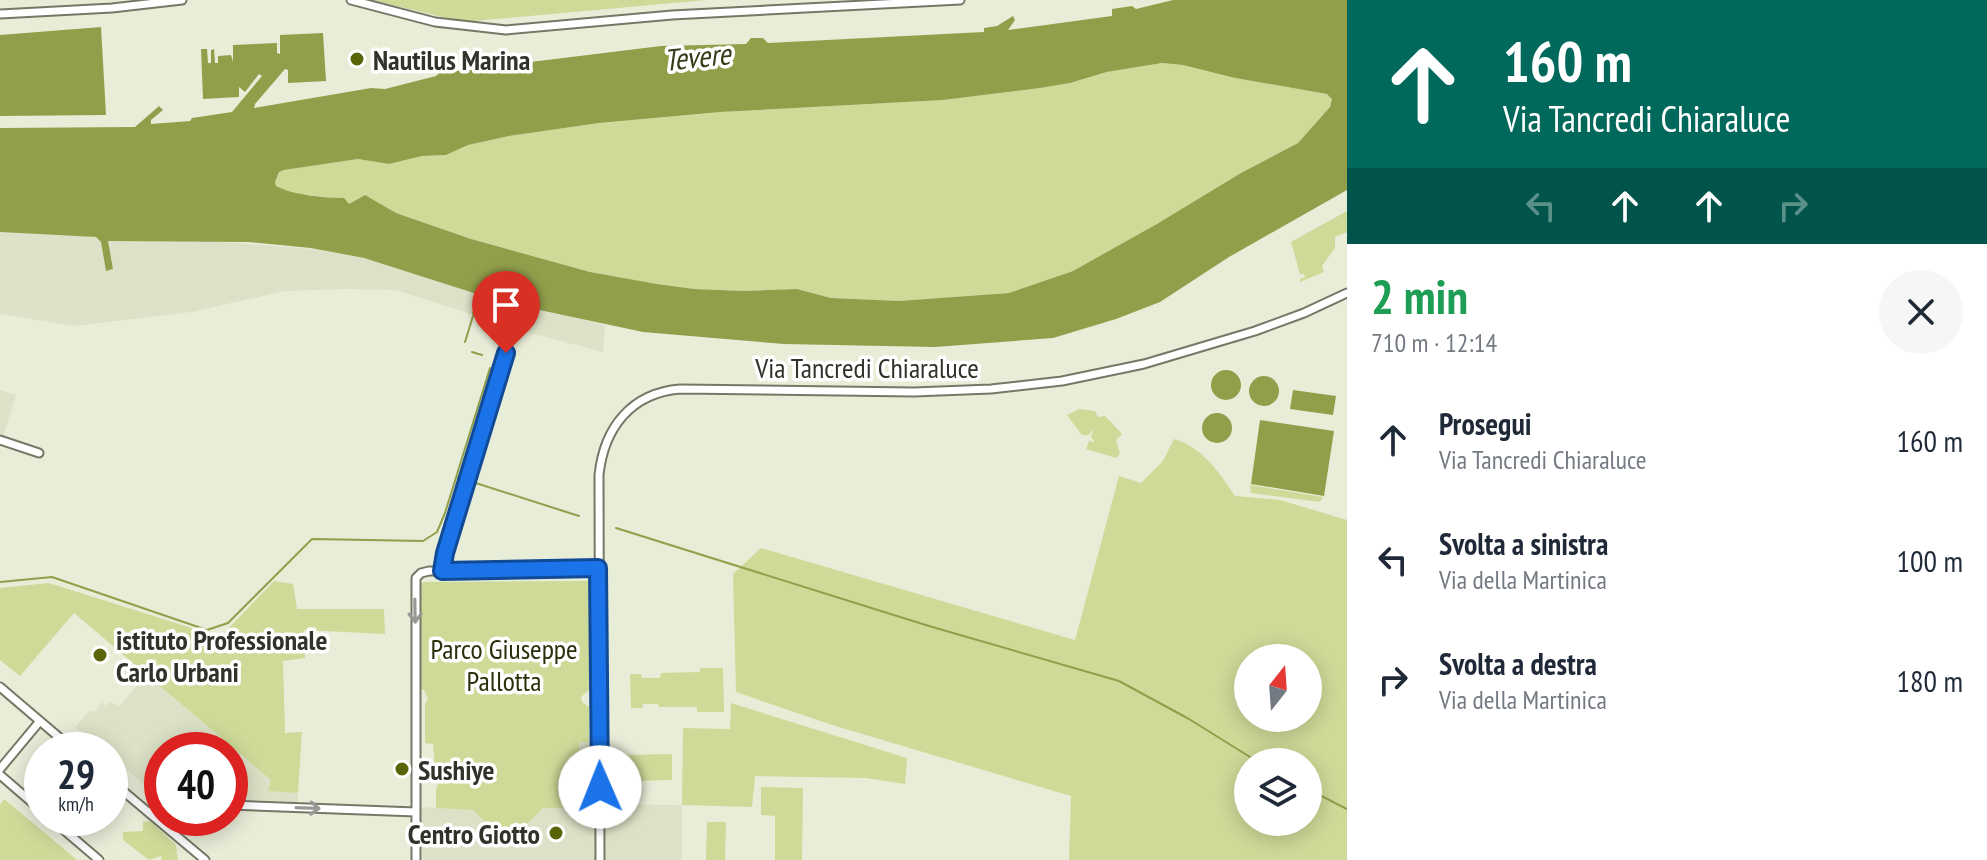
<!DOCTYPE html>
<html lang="it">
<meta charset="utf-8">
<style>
:root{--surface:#fff;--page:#f6f6f7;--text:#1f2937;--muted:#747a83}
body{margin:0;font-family:"PT Sans Narrow",sans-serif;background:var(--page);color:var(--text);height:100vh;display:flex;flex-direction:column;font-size:30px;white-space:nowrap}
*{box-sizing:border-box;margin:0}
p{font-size:26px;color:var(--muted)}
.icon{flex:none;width:44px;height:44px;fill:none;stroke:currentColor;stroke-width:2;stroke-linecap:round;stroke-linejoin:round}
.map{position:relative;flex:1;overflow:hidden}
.side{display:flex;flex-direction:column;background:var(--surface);width:640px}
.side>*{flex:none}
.hud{background:#00695c;color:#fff;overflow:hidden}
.needle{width:52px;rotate:17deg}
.controls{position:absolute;left:1234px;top:644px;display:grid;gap:16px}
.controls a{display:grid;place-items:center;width:88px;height:88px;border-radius:50%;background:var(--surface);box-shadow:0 4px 20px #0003;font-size:40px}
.speed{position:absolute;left:24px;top:732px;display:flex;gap:16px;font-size:40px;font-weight:700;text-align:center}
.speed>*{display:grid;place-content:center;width:104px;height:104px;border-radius:50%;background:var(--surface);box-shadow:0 4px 20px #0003;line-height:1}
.speed small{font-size:20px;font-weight:400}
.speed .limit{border:12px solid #d22;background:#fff;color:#111}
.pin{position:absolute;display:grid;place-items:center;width:68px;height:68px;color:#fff;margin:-82px -34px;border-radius:50% 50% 50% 0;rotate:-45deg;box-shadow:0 0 8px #0007}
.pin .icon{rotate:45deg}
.me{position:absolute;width:88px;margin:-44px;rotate:359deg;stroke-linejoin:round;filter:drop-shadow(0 0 6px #0008)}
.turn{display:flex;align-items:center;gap:28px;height:168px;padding:0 24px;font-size:36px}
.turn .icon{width:104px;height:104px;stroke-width:2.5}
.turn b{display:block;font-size:56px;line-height:68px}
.lanes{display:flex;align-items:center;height:76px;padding:0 24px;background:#0003;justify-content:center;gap:40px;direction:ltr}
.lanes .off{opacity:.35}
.round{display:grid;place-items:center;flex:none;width:84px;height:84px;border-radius:42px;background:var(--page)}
.head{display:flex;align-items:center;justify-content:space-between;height:136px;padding:0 24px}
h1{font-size:48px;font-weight:800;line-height:60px;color:#1e9e55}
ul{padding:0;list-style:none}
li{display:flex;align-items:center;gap:24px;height:120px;padding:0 24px}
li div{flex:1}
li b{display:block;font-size:30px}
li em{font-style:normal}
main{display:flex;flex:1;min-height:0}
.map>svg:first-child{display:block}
.built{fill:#dce2c7}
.green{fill:#cdda98;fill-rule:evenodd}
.water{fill:#919f4b;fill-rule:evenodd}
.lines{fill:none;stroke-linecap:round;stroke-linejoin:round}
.stream{stroke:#919f4b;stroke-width:2}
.minor-casing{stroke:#747866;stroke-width:11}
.minor{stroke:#fff;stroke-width:7}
.oneway{stroke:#989995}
.route-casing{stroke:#114b97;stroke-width:20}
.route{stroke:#1a73e8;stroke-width:14}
.poi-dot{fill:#5a6507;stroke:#fff;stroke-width:3}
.labels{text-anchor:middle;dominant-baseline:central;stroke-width:7;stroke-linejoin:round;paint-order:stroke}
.poi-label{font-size:28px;font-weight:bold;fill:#31332b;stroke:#fff;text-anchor:start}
.street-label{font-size:28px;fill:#31332b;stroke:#fff}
.park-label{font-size:28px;fill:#2a2f0a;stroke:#fff}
.water-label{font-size:30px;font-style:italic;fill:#353b16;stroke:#fff}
</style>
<main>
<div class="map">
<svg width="1347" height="860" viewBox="0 0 1347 860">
<rect width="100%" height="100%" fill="#e8edd8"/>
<path class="built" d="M5,231L96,237L101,242L106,271L113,268L107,241H207L314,249L364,258L502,302L551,311L605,325L603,352L530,333L396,290L345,289L285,291L191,312L75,326L0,314V232Z
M0,390L16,395L3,437L0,436Z
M147,673L271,780L269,791L298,793V802L230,800V750H162V794L144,784L110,756V750H103L75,727L90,710L93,713L102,702L106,706L110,701L119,707Z
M579,741L593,743L595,804L682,805V860H423L420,807L473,810L508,844L543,808Z"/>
<path class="green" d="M372,0H706L463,22Z
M1162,63L1183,65L1235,78L1327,94L1332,98L1330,107L1298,143L1241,173L1157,225L1073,271L1009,293L899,301L831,298L797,289L744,291L694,289L657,284L590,272L471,239L396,213L365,195L349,204C328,192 298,199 276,186L275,182L279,172L284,170L358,159L389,164L422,156L446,155L468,145L509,136L599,123L720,112L943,100L1040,88L1070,83L1108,72Z
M1347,211V232L1335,237V248L1322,266L1324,272L1300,282V279L1305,277L1304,274H1300L1291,242Z
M1079,409L1095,411L1098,417L1105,416L1122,434L1116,440L1120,454L1116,458L1086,449L1089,441L1095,442L1091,437L1094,428L1089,435H1082L1067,415Z
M1174,439C1201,446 1220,473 1235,496L1280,500L1347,520V860H1069L1071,796L832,725L736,692L733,574L761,548L1075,640L1119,476L1141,483L1163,461ZM1308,658V718H1248V658ZM1248,762H1308V822H1248Z
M1250,485L1323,497L1320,502L1251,493Z
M274,581L293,584L297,609H384L385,634L304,630L305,658L283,661L285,733L302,732L298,793L268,791L271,780L74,613L20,676L0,660V588L49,583L220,637Z
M593,581V689L589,690L581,697L582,702L589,707V742H579V808H543L508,844L473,810L436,808V790L438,786L436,782L433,744L425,743V704L428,699L424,690L420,689V585L423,582Z
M700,668H723L724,712H697V707H659L658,704H643L642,708H631L630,674H641L642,678H660L661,673L700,672Z
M731,703L907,758L905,784L866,778L755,776L752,807L682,805L683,728L730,729Z
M672,754V780L627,781V755Z
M761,787L803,788L802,860H775V816L761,815Z
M4,799L77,860H0V805Z
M150,821L176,845L178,860H162L161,856L149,860L123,840V832L143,831V822Z
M707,822H726L725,860H706Z"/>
<path class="water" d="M1173,0H1347V190L1229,257L1160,302L1116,319L1053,338L935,347L784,344L643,332L502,302L364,258L311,248L248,242L108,241L113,269L106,271L101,242L96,237L0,232V128L135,127L159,106L163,110L151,120V124L190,121L192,118L232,112L262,76L259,74L245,92L239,87V97L203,99L201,49H207L208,63H211V50L214,49L215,63H218V56L231,55L233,62V45L277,43V53L280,54V35L323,33L326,81L288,83V70L285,69L255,104L254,108L371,88L385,89L436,76L456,56L458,58L448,72L661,46L746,44L751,38H763L768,43L984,32V28L997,26L1013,16L1015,20L1008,30L1112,16V9L1132,6L1136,9ZM1162,63L1183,65L1235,78L1327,94L1332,99L1330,107L1298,143L1241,173L1157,224L1073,271L1009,293L899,301L831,298L797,289L744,291L694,289L657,284L590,272L471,239L396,213L365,195L349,204L344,198C326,198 292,195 276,186L275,182L279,172L284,170L358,159L389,164L422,156L446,155L468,145L509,136L599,123L720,112L943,100L1040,88L1070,83L1107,72Z
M101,27L106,115L0,116V35Z
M1211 385a15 15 0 1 1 30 0a15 15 0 1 1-30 0Z
M1249 391a15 15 0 1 1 30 0a15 15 0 1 1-30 0Z
M1293,390L1336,396L1333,415L1290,409Z
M1202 428a15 15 0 1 1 30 0a15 15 0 1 1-30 0Z
M1260,420L1334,431L1324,496L1251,484Z"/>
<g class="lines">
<path class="stream" d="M473,314L480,292
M465,342L473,316
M472,352L482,355
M457,477L579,516
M616,528L929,626L1119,681L1189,719L1258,762
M0,582L52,577L207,630L228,623L312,539L423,541L437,532L445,513L490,368
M1308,789L1347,809"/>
<defs>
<path id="minor" d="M351,0L435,22L506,30L672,15L960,0
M0,14L112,8L182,0
M0,440L39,453
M442,571L445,553L506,353
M0,687L74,750
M0,769L40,721
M0,775L42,811
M110,780L205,860
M230,805L416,812
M149,813L162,804
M50,818L99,860
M416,860V578L421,573L429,571L598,568
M600,860L599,475C604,428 631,393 680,389L914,392L991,389L1062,381L1144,364L1255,331L1304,313L1347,293"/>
</defs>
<use href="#minor" class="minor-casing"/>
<use href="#minor" class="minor"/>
</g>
<defs><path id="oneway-shaft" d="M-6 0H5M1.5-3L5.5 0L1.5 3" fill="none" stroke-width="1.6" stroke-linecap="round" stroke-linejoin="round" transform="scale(2)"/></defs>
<g class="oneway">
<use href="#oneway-shaft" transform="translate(415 611) rotate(89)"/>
<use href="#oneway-shaft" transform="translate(308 808) rotate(2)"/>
</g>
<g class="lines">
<defs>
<path id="route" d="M506,353L445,553L442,571L598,568L600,787"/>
</defs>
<use href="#route" class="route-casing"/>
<use href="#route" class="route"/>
</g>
<g class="poi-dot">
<circle cx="357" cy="59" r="8"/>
<circle cx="100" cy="655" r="8"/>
<circle cx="402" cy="769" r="8"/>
<circle cx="556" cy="833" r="8"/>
</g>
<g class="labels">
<g class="poi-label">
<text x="373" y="59">Nautilus Marina</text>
<text x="116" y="639">istituto Professionale<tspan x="116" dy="32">Carlo Urbani</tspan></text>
<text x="418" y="769">Sushiye</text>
<text x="540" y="833" text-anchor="end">Centro Giotto</text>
</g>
<g class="street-label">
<text x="867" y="367">Via Tancredi Chiaraluce</text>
</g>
<g class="park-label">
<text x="504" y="648">Parco Giuseppe<tspan x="504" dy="32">Pallotta</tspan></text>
</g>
<g class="water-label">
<text transform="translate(697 56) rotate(-6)">Tevere</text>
</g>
</g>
</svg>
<div class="controls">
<a><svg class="needle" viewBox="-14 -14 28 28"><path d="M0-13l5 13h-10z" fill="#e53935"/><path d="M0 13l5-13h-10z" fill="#747a83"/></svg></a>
<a><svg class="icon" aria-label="layers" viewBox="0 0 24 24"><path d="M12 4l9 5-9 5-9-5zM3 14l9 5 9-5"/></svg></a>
</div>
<div class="speed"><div>29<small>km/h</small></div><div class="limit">40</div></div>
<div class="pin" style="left:506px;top:353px;background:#d93025"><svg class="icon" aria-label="arrive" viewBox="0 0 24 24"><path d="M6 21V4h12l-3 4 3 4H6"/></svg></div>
<svg class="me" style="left:600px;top:787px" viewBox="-20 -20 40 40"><circle r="19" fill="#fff"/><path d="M0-13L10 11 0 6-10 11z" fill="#1a73e8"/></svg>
</div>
<section class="side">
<div class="hud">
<div class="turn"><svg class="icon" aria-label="ahead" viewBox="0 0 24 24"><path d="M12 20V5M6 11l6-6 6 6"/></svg><div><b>160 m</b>Via Tancredi Chiaraluce</div></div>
<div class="lanes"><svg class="icon off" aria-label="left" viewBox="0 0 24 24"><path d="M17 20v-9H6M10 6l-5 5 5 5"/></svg><svg class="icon" aria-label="ahead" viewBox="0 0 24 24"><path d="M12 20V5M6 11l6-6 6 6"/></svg><svg class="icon" aria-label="ahead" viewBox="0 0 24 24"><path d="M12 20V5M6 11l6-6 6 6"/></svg><svg class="icon off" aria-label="right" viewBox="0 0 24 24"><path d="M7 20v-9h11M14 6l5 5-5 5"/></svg></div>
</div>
<div class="head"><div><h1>2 min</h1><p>710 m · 12:14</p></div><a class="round"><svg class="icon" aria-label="close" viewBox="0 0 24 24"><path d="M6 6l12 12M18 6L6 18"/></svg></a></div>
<ul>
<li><svg class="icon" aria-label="ahead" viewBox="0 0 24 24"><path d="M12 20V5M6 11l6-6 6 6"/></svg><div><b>Prosegui</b><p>Via Tancredi Chiaraluce</p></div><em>160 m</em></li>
<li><svg class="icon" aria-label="left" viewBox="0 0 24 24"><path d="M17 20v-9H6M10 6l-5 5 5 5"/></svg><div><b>Svolta a sinistra</b><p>Via della Martinica</p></div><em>100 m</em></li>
<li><svg class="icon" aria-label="right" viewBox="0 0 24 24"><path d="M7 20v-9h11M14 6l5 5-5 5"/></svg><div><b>Svolta a destra</b><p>Via della Martinica</p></div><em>180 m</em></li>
</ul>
</section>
</main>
